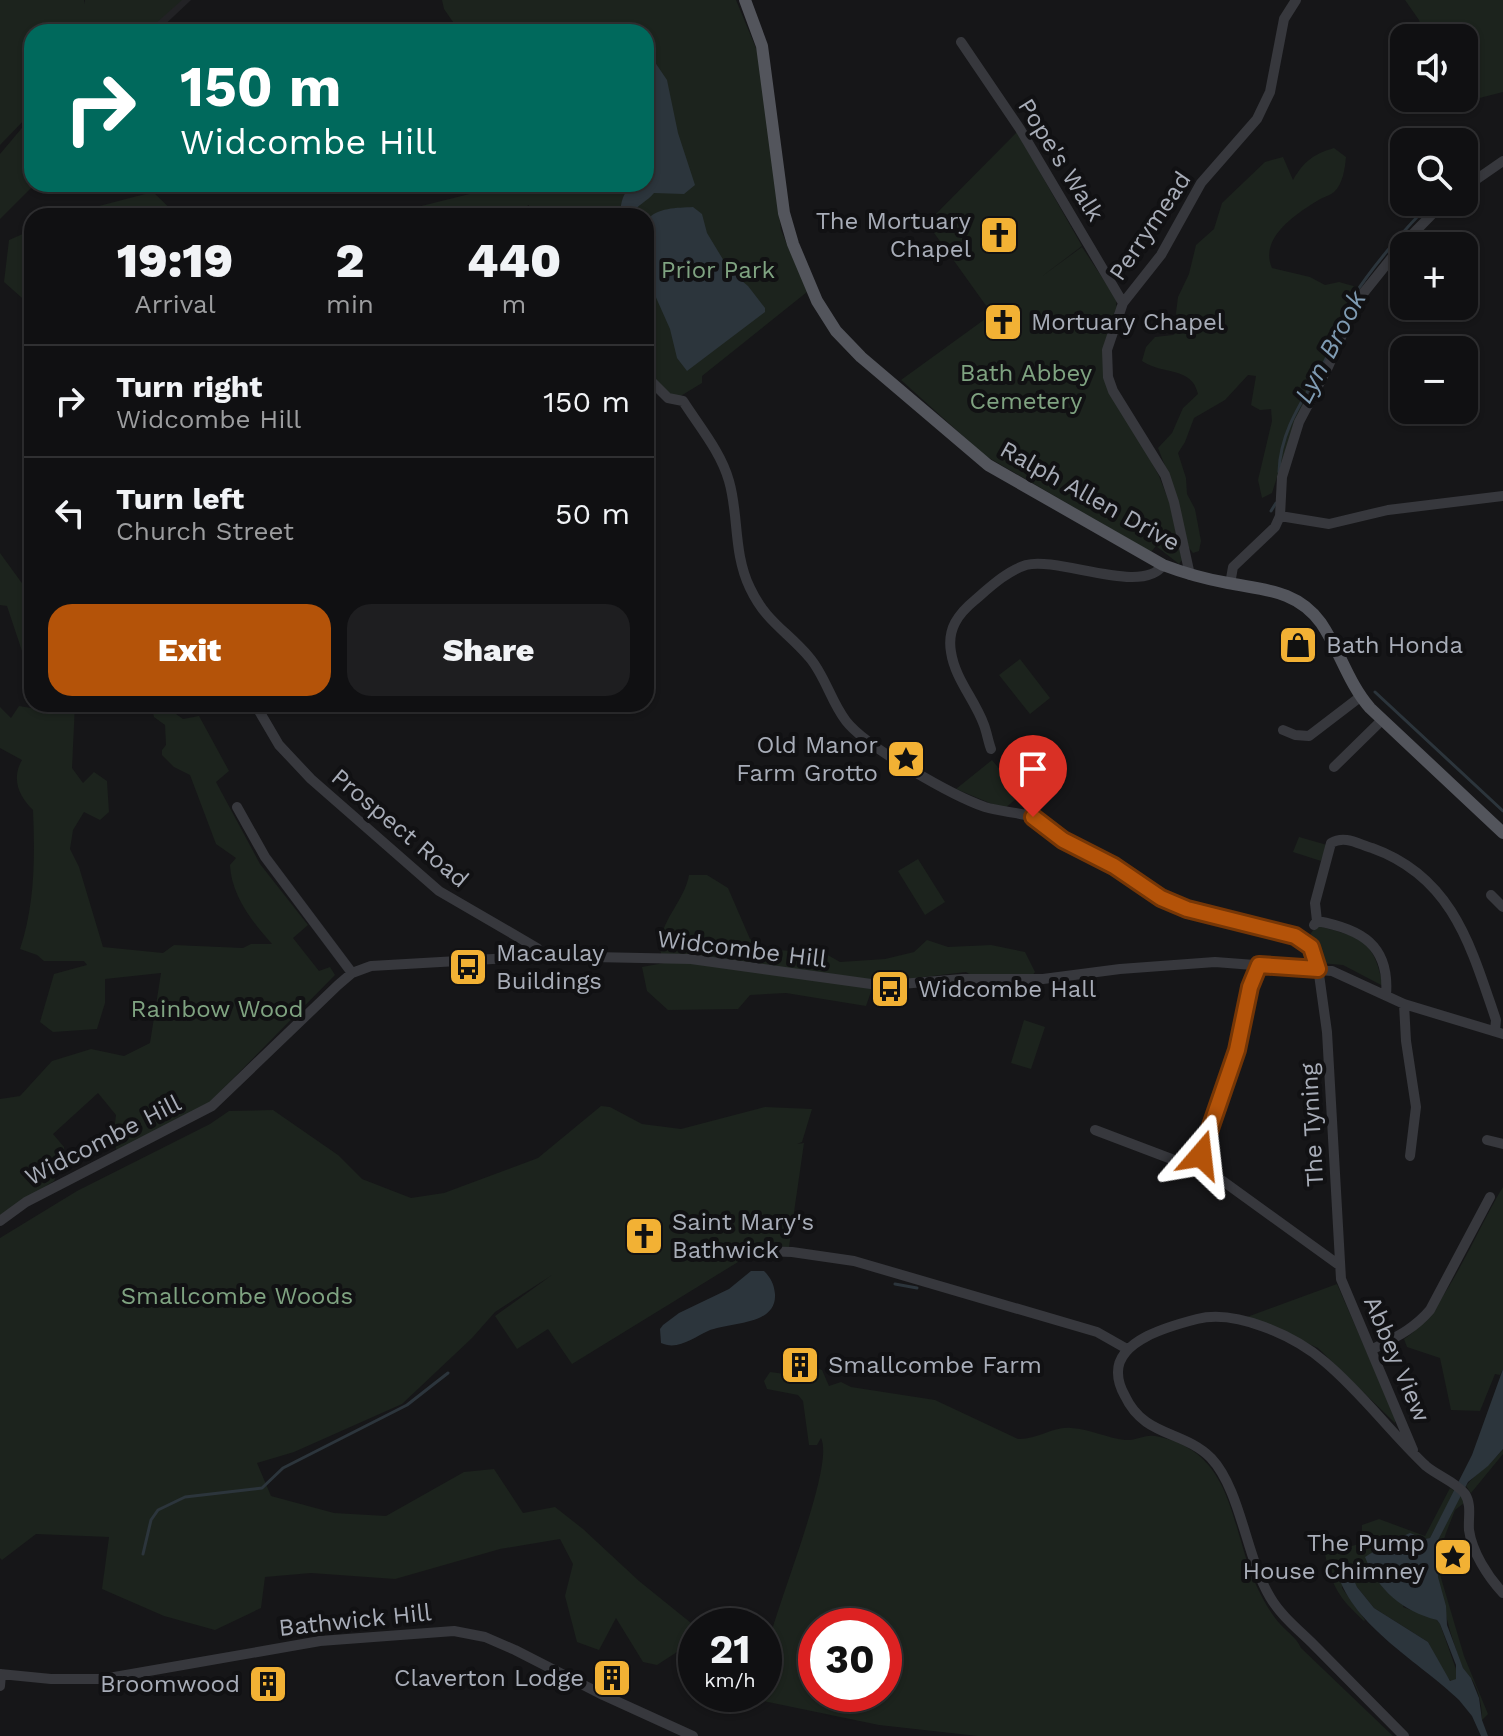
<!DOCTYPE html>
<meta charset="utf-8">
<style>
:root{--surface:#101012;--page:#1e1e20;--text:#f1f3f6;--muted:#9c9d9f;--line:#303032;--accent:#b45309}
body{margin:0;font-family:"Work Sans",sans-serif;background:var(--page);color:var(--text);height:100vh;display:flex;flex-direction:column;font-size:30px;white-space:nowrap}
*{box-sizing:border-box;margin:0}
p{font-size:26px;color:var(--muted)}
.icon{flex:none;width:44px;height:44px;fill:none;stroke:currentColor;stroke-width:2;stroke-linecap:round;stroke-linejoin:round}
.map{position:relative;flex:1;overflow:hidden}
.details{position:absolute;left:24px;top:208px;width:630px;height:504px;display:flex;flex-direction:column;background:var(--surface);border-radius:24px;box-shadow:0 2px 6px #0004,0 0 0 2px var(--line)}
.details>*{flex:none}
.top-card{position:absolute;left:24px;top:24px;width:630px;height:168px;border-radius:24px;box-shadow:0 2px 6px #0004,0 0 0 2px var(--line);background:#00695c;color:#fff;overflow:hidden}
.fabs{position:absolute;left:1390px;top:24px;display:grid;gap:16px}
.fabs a{display:grid;place-items:center;width:88px;height:88px;border-radius:16px;background:var(--surface);box-shadow:0 2px 6px #0004,0 0 0 2px var(--line);font-size:40px}
.speed{position:absolute;left:678px;top:1608px;display:flex;gap:16px;font-size:40px;font-weight:700;text-align:center}
.speed>*{display:grid;place-content:center;width:104px;height:104px;border-radius:50%;background:var(--surface);box-shadow:0 2px 6px #0004,0 0 0 2px var(--line);line-height:1}
.speed small{font-size:20px;font-weight:400}
.speed .limit{border:12px solid #d22;background:#fff;color:#111}
.pin{position:absolute;display:grid;place-items:center;width:68px;height:68px;color:#fff;margin:-82px -34px;border-radius:50% 50% 50% 0;rotate:-45deg;box-shadow:0 0 8px #0007}
.pin .icon{rotate:45deg}
.me{position:absolute;width:88px;margin:-44px;rotate:17deg;stroke-linejoin:round;filter:drop-shadow(0 0 6px #0008)}
.turn{display:flex;align-items:center;gap:28px;height:168px;padding:0 24px;font-size:36px}
.turn .icon{width:104px;height:104px;stroke-width:2.5}
.turn b{display:block;font-size:56px;line-height:68px}
.eta{display:flex;justify-content:space-evenly;align-items:center;height:136px;text-align:center}
.eta b{font-size:48px;font-weight:800;line-height:56px}
.cta{display:flex;gap:16px;margin-top:auto;padding:16px 24px}
.cta a{flex:1;height:92px;border-radius:24px;background:var(--accent);color:#fff;font-size:32px;font-weight:800;line-height:92px;text-align:center}
.cta a+a{background:var(--page);color:var(--text)}
ul{padding:0;list-style:none}
li{display:flex;align-items:center;gap:24px;height:112px;padding:0 24px;border-top:2px solid var(--line)}
li div{flex:1}
li b{display:block;font-size:30px}
li em{font-style:normal}
.map>svg:first-child{display:block}
.built{fill:#222225}
.green{fill:#1c231d;fill-rule:evenodd}
.water{fill:#2c353c}
.lines{fill:none;stroke-linecap:round;stroke-linejoin:round}
.stream{stroke:#2c353c;stroke-width:3}
.minor{stroke:#37383d;stroke-width:10}
.major{stroke:#53555c;stroke-width:12}
.route-casing{stroke:#753606;stroke-width:20}
.route{stroke:#b45309;stroke-width:14}
.labels{text-anchor:middle;dominant-baseline:central;stroke-width:8;stroke-linejoin:round;paint-order:stroke}
.street-label{font-size:24px;fill:#a8adb8;stroke:#111113}
.poi-label{font-size:24px;fill:#a8adb8;stroke:#111113;text-anchor:start}
.park-label{font-size:24px;fill:#7fa381;stroke:#111113}
.water-label{font-size:26px;font-style:italic;fill:#7f9bb3;stroke:#111113}
</style>
<div class="map">
<svg width="1503" height="1736" viewBox="0 0 1503 1736">
<rect width="100%" height="100%" fill="#161618"/>
<path class="built" d="M144,0H191L157,32H151Z"/>
<path class="green" d="M0,0H84V4L85,0H182L146,32H32V112L0,145Z
M442,0H736L761,60L781,230L807,292L702,376V383L674,400L646,372V216H527L529,205L508,216H381L510,184H646V32H460L444,9Z
M1405,0H1503V92L1460,103L1439,98H1464V38H1425L1419,20Z
M32,116V184H35L0,219V154Z
M1017,132L1082,246L1041,277L1082,247L1117,300L1116,305L1119,308L1103,370L1159,476L1170,504L1182,560L1179,564L1156,546L1151,552L984,455L901,380L992,314L927,223Z
M1334,148L1346,157C1345,168 1343,184 1334,192C1330,196 1322,197 1317,201C1294,215 1259,239 1272,268L1310,277L1325,285L1339,282L1357,287L1356,298L1339,320L1335,344L1284,455L1272,493L1262,498L1258,480L1272,421L1271,409L1260,410L1251,405L1256,376L1248,375L1225,400L1194,418L1185,442L1178,453L1186,478L1187,494L1195,509L1201,541L1199,551L1193,553L1189,548L1172,484L1158,448L1172,433L1183,408L1198,394C1192,366 1162,375 1142,361L1146,347L1155,337L1173,335L1179,331L1176,313L1178,297L1189,274L1196,245L1214,229L1222,203L1265,162L1283,157L1293,180C1304,161 1314,154 1334,148Z
M153,192L178,216H62L68,214Z
M32,230V349L25,342L30,305L4,282L9,240Z
M0,553L32,597V681L7,606L0,605Z
M1020,659L1050,698L1030,714L999,675Z
M32,704H75L72,768L83,783L94,772L107,781L109,812L100,820L84,812L73,830L70,849L79,867L103,947L163,953L174,945L243,948L251,944H272C253,923 231,895 230,865L236,858L216,844L190,775L174,767L162,755V750L166,745L165,725L154,717L151,704H175L176,714L183,719L199,716L229,771L216,782L260,864L308,925L293,938L319,971L330,967L335,975L206,1106L118,1154L113,1139L116,1115L98,1093L53,1134L64,1147L65,1157L54,1181L0,1215V1099L20,1096L52,1061L91,1049L124,1056L150,1043L161,973L105,979V1003L97,1029L53,1032L40,1022L54,974L87,965L84,961H44L37,955L20,949C35,904 35,857 33,810C19,796 11,779 22,760L0,748V707L11,718L19,706L31,708Z
M992,760L1015,788L1017,798L1004,809L956,789Z
M1299,837L1327,845L1321,861L1293,852Z
M918,859L945,902L925,915L898,871Z
M689,875H707L728,888L750,939L767,949L826,954L840,962L885,959L914,952L927,940L948,947L991,945L1025,952L1035,972L1024,986L991,987L966,972L874,983L866,1006L786,993L750,995L738,1009L668,1010L647,991L642,967L664,963C662,957 659,949 660,943C663,918 685,899 689,875Z
M1319,926C1361,938 1374,939 1383,986L1343,965L1321,963L1316,947L1308,938L1315,927Z
M1024,1020L1045,1027L1031,1069L1011,1063Z
M601,1106L610,1107L642,1124L681,1129L765,1107L812,1109L802,1142L797,1144L804,1143L789,1247L735,1245L734,1250L738,1262L572,1364L548,1329L517,1349L495,1316L552,1275L495,1312L472,1338L402,1404L294,1452L257,1463L271,1496L334,1513L386,1516L464,1472L494,1469L523,1513L555,1507L583,1529L639,1581L696,1627V1688L677,1652L657,1665L643,1662L616,1618L599,1650L577,1642L565,1596L573,1564L560,1539L500,1549L395,1579L311,1573L265,1577L261,1608L215,1630L164,1616L102,1589L109,1537L36,1534L2,1560L0,1558V1238L77,1191L210,1124L229,1111L273,1110L338,1155L362,1179L411,1198L444,1193L538,1158Z
M1503,1187V1369L1500,1375L1495,1374L1480,1411L1451,1410L1440,1358L1407,1347L1404,1339C1445,1313 1476,1230 1503,1187Z
M1337,1284L1396,1419L1395,1423L1318,1348L1247,1317Z
M817,1368L822,1370L829,1386L841,1382L851,1387L935,1400L1018,1439C1036,1440 1054,1426 1071,1428C1090,1429 1107,1438 1125,1440C1136,1441 1144,1434 1155,1436C1237,1451 1229,1529 1258,1589C1264,1602 1272,1615 1281,1625C1289,1634 1296,1637 1301,1648L1393,1736H978L879,1725L753,1699L754,1694H764C764,1684 763,1673 764,1663C769,1620 836,1468 821,1438L817,1445H809L803,1401L798,1395L767,1389L764,1381L770,1372L785,1374L789,1380L798,1384ZM816,1626H884V1694H816Z
M1503,1449V1454L1471,1493L1466,1486C1476,1473 1492,1463 1503,1449Z
M1450,1488L1455,1491L1430,1538L1425,1539L1403,1607L1437,1620L1440,1624L1457,1672L1456,1679L1452,1682L1445,1675L1428,1642L1374,1608L1357,1587L1348,1570L1342,1588L1365,1620L1364,1621C1339,1598 1332,1587 1325,1554L1362,1543V1525L1379,1519L1425,1536Z
M1461,1495L1464,1503L1455,1510L1446,1533L1439,1555V1571L1464,1656L1488,1714L1482,1720C1482,1706 1479,1689 1471,1678C1468,1674 1465,1672 1463,1668C1452,1644 1430,1564 1437,1540C1442,1524 1453,1509 1461,1495Z"/>
<path class="water" d="M646,49L667,80L678,133L695,185L684,194L654,193C647,202 637,204 631,216H620C621,197 625,184 646,184Z
M693,207L702,214L707,233L730,271L748,286L765,308V312L687,371L677,358L670,329L646,275V221C657,207 677,208 693,207Z
M751,1271H764C771,1278 774,1284 775,1294C777,1326 729,1322 708,1331C694,1337 678,1351 661,1343L660,1329L663,1325L679,1313L729,1289Z
M1503,1369V1449L1488,1466L1468,1482L1436,1544L1438,1577L1446,1606L1447,1625L1463,1668L1471,1678L1479,1698L1482,1720L1488,1736H1481L1472,1716L1459,1700C1422,1664 1352,1625 1338,1574L1349,1569L1357,1587L1374,1608L1428,1642L1450,1681L1456,1679V1665L1440,1624L1437,1620C1402,1611 1378,1590 1365,1557L1387,1543L1410,1533L1425,1539L1430,1538L1472,1455Z"/>
<g class="lines">
<path class="stream" d="M1464,177L1469,174
M1279,472C1280,431 1303,400 1323,365C1334,344 1339,317 1353,297C1373,266 1406,227 1432,202
M1271,511L1276,503
M1375,692L1503,811
M895,1284L917,1288
M143,1554L151,1520L158,1510L185,1497L262,1488L283,1468L407,1405L448,1373"/>
<path class="minor" d="M961,42L1020,129L1123,303
M1464,188L1503,161
M646,376L668,398L683,401C699,426 721,452 729,481C739,515 733,553 750,588C766,622 787,631 809,657C825,675 831,702 846,721C866,747 953,796 985,807C1001,812 1018,812 1033,817
M1280,516L1329,524L1388,510L1503,496
M1190,575L1174,502L1165,475L1113,391L1108,377L1107,350L1123,303L1161,255L1201,183L1257,119L1270,92L1284,19L1296,0
M1230,584L1233,567L1275,527L1280,516L1282,477L1299,422L1328,367L1357,301L1402,245L1444,202
M255,704L279,745L311,779L439,891L537,948L543,956
M1283,730L1295,735L1309,736L1360,697
M991,749C988,741 987,733 984,725C975,700 955,679 951,652C947,629 958,614 975,600C990,587 1007,571 1026,565C1058,556 1143,596 1163,565
M1334,767L1382,720
M1027,804L1038,822L1063,840L1114,866L1161,898L1187,909L1295,936L1311,947L1317,960L1327,1032L1341,1279L1413,1450
M237,807L265,857L352,973
M1491,895L1503,907
M1317,921L1315,903L1331,843C1345,835 1358,844 1372,848C1453,877 1471,947 1496,1020L1495,1031
M1314,925L1317,921C1361,929 1390,945 1386,995
M1259,965L1250,987L1237,1050L1202,1149V1160L1209,1171L1339,1265
M1404,1004L1406,1041L1416,1107L1410,1156
M1095,1130L1182,1163L1202,1160
M1487,1140L1503,1144
M0,1221L26,1202L212,1106L338,985L352,973L371,966L543,956L691,959L871,984H901L962,979H1043L1120,969L1215,962L1332,971L1404,1004L1503,1034
M734,1250L792,1252L854,1261L1097,1332L1127,1349
M1371,1350C1394,1338 1413,1330 1430,1310L1490,1197
M0,1674L51,1679H103L320,1641L454,1631L485,1637L515,1650L603,1695L693,1736
M0,1686L1,1674
M1404,1736C1374,1706 1345,1676 1315,1646C1299,1630 1281,1616 1270,1597C1246,1557 1241,1490 1211,1458C1183,1430 1144,1437 1125,1396C1121,1389 1118,1382 1118,1373C1117,1340 1170,1326 1197,1319C1236,1309 1295,1336 1325,1362C1362,1393 1391,1433 1426,1466C1438,1476 1456,1482 1465,1494C1472,1505 1468,1518 1469,1530C1472,1552 1488,1577 1503,1593"/>
<path class="major" d="M745,0L762,46L784,213L793,244L817,301L836,331L861,357L988,465L1163,565C1184,573 1205,579 1228,583C1264,590 1297,590 1321,623C1340,651 1348,683 1370,708L1503,833"/>
</g>
<g class="lines">
<defs>
<path id="route" d="M1033,817L1063,840L1114,866L1161,898L1187,909L1295,936L1311,947L1318,969L1259,965L1250,987L1237,1050L1201,1155"/>
</defs>
<use href="#route" class="route-casing"/>
<use href="#route" class="route"/>
</g>
<defs>
<symbol id="church-square" viewBox="-11 -11 22 22"><rect x="-9" y="-9" width="18" height="18" rx="4" fill="#f2b134" stroke="#111113"/><path d="M-1.2-6h2.4v3.5h3.3v2.4h-3.3V6h-2.4V-.1h-3.3v-2.4h3.3Z" fill="#111"/></symbol>
<symbol id="shop-square" viewBox="-11 -11 22 22"><rect x="-9" y="-9" width="18" height="18" rx="4" fill="#f2b134" stroke="#111113"/><path d="M-5-2.5h2.3a2.7 3.5 0 0 1 5.4 0H5L5.5 6h-11ZM-1.5-2.5h3a1.5 2.3 0 0 0-3 0Z" fill="#111"/></symbol>
<symbol id="sight-square" viewBox="-11 -11 22 22"><rect x="-9" y="-9" width="18" height="18" rx="4" fill="#f2b134" stroke="#111113"/><path d="M0-6L1.8-2.2L6-1.7L2.9 1.2L3.7 5.4L0 3.3L-3.7 5.4L-2.9 1.2L-6-1.7L-1.8-2.2Z" fill="#111"/></symbol>
<symbol id="bus-square" viewBox="-11 -11 22 22"><rect x="-9" y="-9" width="18" height="18" rx="4" fill="#f2b134" stroke="#111113"/><path d="M-5-6H5V4H4V6H2V4H-2V6H-4V4H-5ZM-3.5-4V0h7V-4ZM-3.5 1.2v1.5H-2V1.2ZM2 1.2v1.5H3.5V1.2Z" fill="#111"/></symbol>
<symbol id="building-square" viewBox="-11 -11 22 22"><rect x="-9" y="-9" width="18" height="18" rx="4" fill="#f2b134" stroke="#111113"/><path d="M-4-6H4V6H1V3H-1V6H-4ZM-2.5-4.3h1.7v1.8h-1.7ZM.8-4.3h1.7v1.8H.8ZM-2.5-1h1.7V.8h-1.7ZM.8-1h1.7V.8H.8Z" fill="#111"/></symbol>
</defs>
<g fill-rule="evenodd">
<use href="#church-square" x="977" y="213" width="44" height="44"/>
<use href="#church-square" x="981" y="300" width="44" height="44"/>
<use href="#shop-square" x="1276" y="623" width="44" height="44"/>
<use href="#sight-square" x="884" y="737" width="44" height="44"/>
<use href="#bus-square" x="446" y="945" width="44" height="44"/>
<use href="#bus-square" x="868" y="967" width="44" height="44"/>
<use href="#church-square" x="622" y="1214" width="44" height="44"/>
<use href="#building-square" x="778" y="1343" width="44" height="44"/>
<use href="#sight-square" x="1431" y="1535" width="44" height="44"/>
<use href="#building-square" x="590" y="1656" width="44" height="44"/>
<use href="#building-square" x="246" y="1662" width="44" height="44"/>
</g>
<g class="labels">
<g class="street-label">
<text transform="translate(1061 160) rotate(58)">Pope's Walk</text>
<text transform="translate(1150 226) rotate(-56)">Perrymead</text>
<text transform="translate(1090 496) rotate(29)">Ralph Allen Drive</text>
<text transform="translate(400 828) rotate(40)">Prospect Road</text>
<text transform="translate(742 949) rotate(7)">Widcombe Hill</text>
<text transform="translate(1312 1125) rotate(-93)">The Tyning</text>
<text transform="translate(103 1140) rotate(-27)">Widcombe Hill</text>
<text transform="translate(1397 1359) rotate(67)">Abbey View</text>
<text transform="translate(355 1620) rotate(-6)">Bathwick Hill</text>
</g>
<g class="poi-label">
<text x="971" y="221" text-anchor="end">The Mortuary<tspan x="971" dy="28">Chapel</tspan></text>
<text x="1031" y="322">Mortuary Chapel</text>
<text x="1326" y="645">Bath Honda</text>
<text x="878" y="745" text-anchor="end">Old Manor<tspan x="878" dy="28">Farm Grotto</tspan></text>
<text x="496" y="953">Macaulay<tspan x="496" dy="28">Buildings</tspan></text>
<text x="918" y="989">Widcombe Hall</text>
<text x="672" y="1222">Saint Mary's<tspan x="672" dy="28">Bathwick</tspan></text>
<text x="828" y="1365">Smallcombe Farm</text>
<text x="1425" y="1543" text-anchor="end">The Pump<tspan x="1425" dy="28">House Chimney</tspan></text>
<text x="584" y="1678" text-anchor="end">Claverton Lodge</text>
<text x="240" y="1684" text-anchor="end">Broomwood</text>
</g>
<g class="park-label">
<text x="718" y="270">Prior Park</text>
<text x="1026" y="373">Bath Abbey<tspan x="1026" dy="28">Cemetery</tspan></text>
<text x="217" y="1009">Rainbow Wood</text>
<text x="237" y="1296">Smallcombe Woods</text>
</g>
<g class="water-label">
<text transform="translate(1330 347) rotate(-62)">Lyn Brook</text>
</g>
</g>
</svg>
<div class="fabs">
<a><svg class="icon" aria-label="sound" viewBox="0 0 24 24"><path d="M4 9h4l5-4v14l-5-4H4zM17 9q2 3 0 6"/></svg></a>
<a><svg class="icon" aria-label="search" viewBox="0 0 24 24"><circle cx="10" cy="10" r="6"/><path d="M15 15l6 6"/></svg></a>
<a>+</a>
<a>−</a>
</div>
<div class="speed"><div>21<small>km/h</small></div><div class="limit">30</div></div>
<div class="pin" style="left:1033px;top:817px;background:#d93025"><svg class="icon" aria-label="arrive" viewBox="0 0 24 24"><path d="M6 21V4h12l-3 4 3 4H6"/></svg></div>
<svg class="me" style="left:1201px;top:1155px" viewBox="-20 -20 40 40"><path d="M0-17L14 15 0 8-14 15z" fill="#b45309" stroke="#fff" stroke-width="4"/></svg>
<div class="top-card">
<div class="turn"><svg class="icon" aria-label="right" viewBox="0 0 24 24"><path d="M7 20v-9h11M14 6l5 5-5 5"/></svg><div><b>150 m</b>Widcombe Hill</div></div>
</div>
<section class="details">
<div class="eta">
<div><b>19:19</b><p>Arrival</p></div>
<div><b>2</b><p>min</p></div>
<div><b>440</b><p>m</p></div>
</div>
<ul>
<li><svg class="icon" aria-label="right" viewBox="0 0 24 24"><path d="M7 20v-9h11M14 6l5 5-5 5"/></svg><div><b>Turn right</b><p>Widcombe Hill</p></div><em>150 m</em></li>
<li><svg class="icon" aria-label="left" viewBox="0 0 24 24"><path d="M17 20v-9H6M10 6l-5 5 5 5"/></svg><div><b>Turn left</b><p>Church Street</p></div><em>50 m</em></li>
</ul>
<div class="cta"><a>Exit</a><a>Share</a></div>
</section>
</div>
